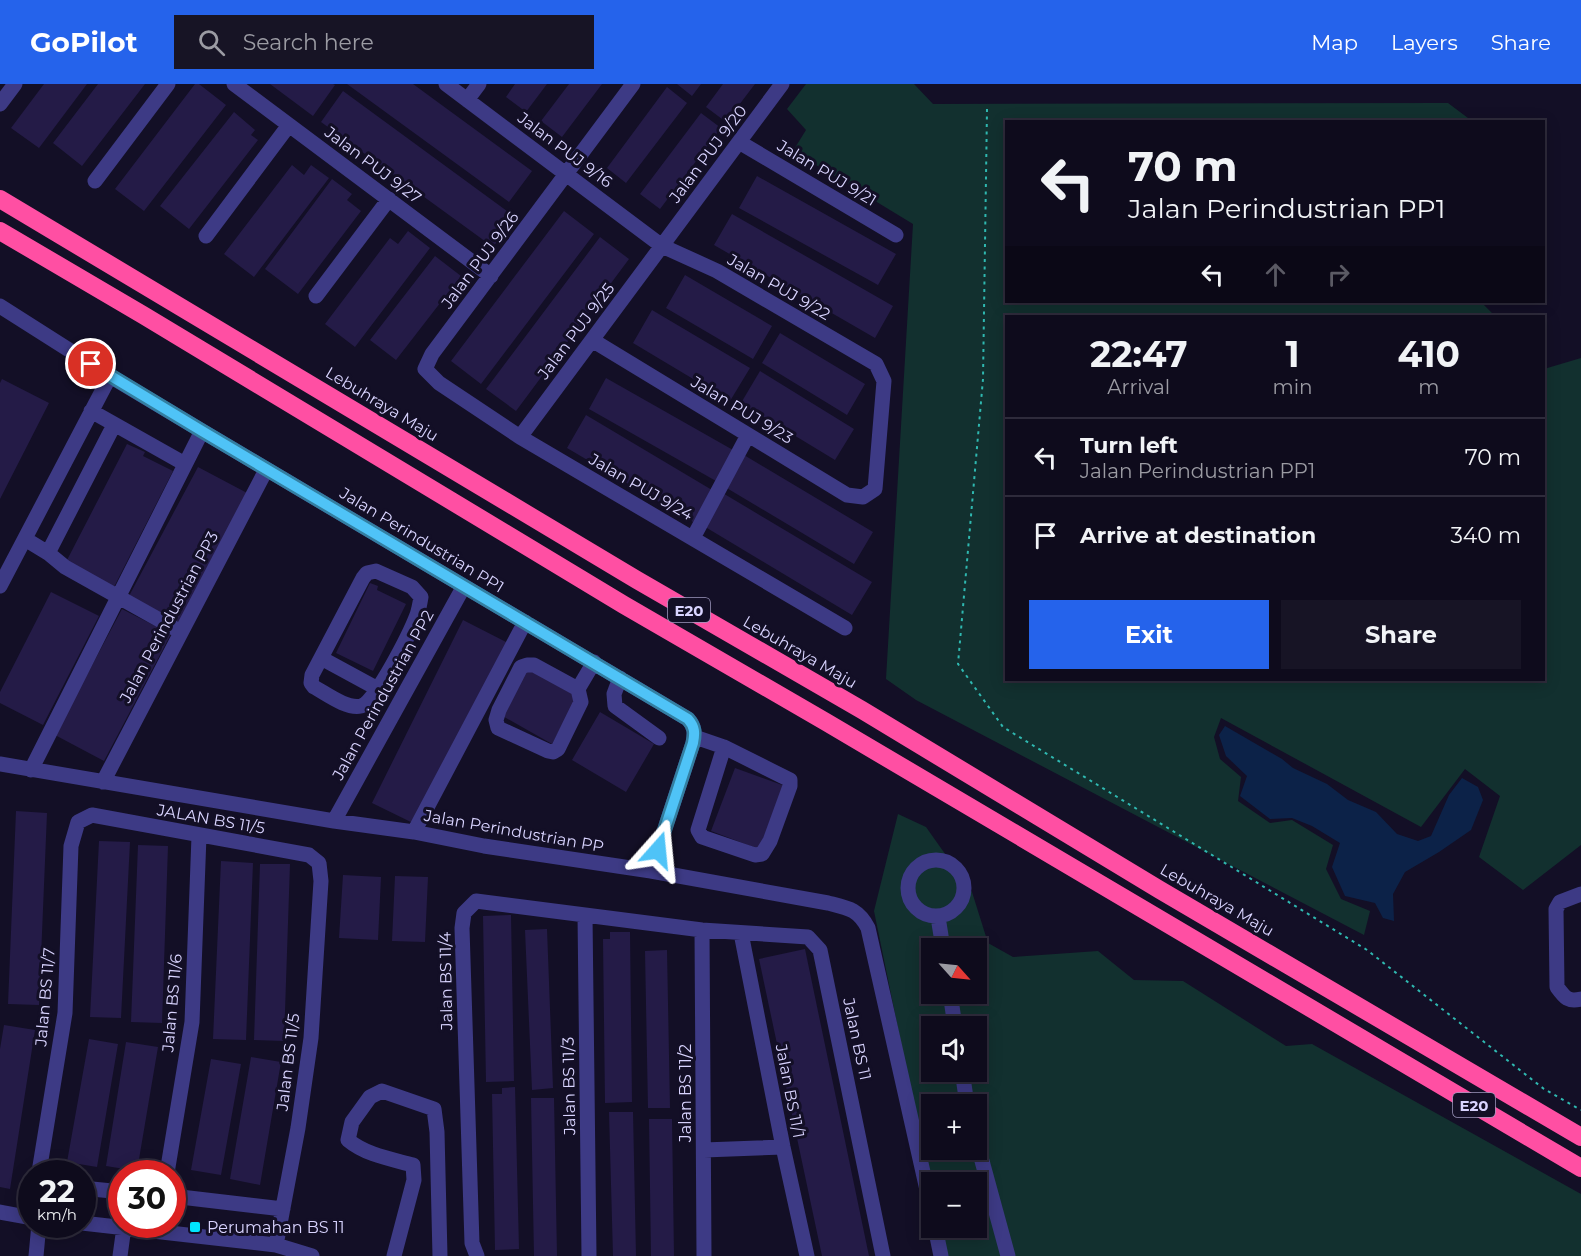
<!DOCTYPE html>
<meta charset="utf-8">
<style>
:root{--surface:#0e0b1c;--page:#171425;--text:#f1f3f6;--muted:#9b9ba3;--line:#2e2b3b;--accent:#2563eb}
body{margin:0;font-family:Montserrat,sans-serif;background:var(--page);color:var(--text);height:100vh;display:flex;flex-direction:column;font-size:22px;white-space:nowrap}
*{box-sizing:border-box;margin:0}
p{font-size:20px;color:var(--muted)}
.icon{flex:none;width:33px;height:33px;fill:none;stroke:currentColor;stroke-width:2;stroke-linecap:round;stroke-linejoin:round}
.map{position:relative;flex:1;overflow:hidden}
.details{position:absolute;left:1005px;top:231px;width:540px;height:366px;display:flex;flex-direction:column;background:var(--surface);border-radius:0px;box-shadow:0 3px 15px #0003,0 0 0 2px var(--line)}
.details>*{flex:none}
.top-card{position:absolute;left:1005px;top:36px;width:540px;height:183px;border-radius:0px;box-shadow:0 3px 15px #0003,0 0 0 2px var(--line);background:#0e0b1c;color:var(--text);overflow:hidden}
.needle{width:39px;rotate:117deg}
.tools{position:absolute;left:921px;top:854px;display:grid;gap:12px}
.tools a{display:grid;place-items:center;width:66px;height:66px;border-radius:0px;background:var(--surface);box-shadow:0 3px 15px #0003,0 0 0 2px var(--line);font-size:30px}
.speed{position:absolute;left:18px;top:1076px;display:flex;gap:12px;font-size:30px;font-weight:700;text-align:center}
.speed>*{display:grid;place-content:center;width:78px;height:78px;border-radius:50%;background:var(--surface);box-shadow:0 3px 15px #0003,0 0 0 2px var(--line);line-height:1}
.speed small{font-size:15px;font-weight:400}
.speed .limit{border:9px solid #d22;background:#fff;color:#111}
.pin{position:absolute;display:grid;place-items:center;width:51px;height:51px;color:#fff;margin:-26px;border:3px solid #fff;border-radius:50%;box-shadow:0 2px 6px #0007}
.me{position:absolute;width:66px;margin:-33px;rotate:18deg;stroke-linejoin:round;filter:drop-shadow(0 0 4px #0008)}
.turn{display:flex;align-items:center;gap:21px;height:126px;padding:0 24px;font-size:27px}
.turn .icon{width:78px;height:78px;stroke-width:2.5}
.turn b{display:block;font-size:42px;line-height:51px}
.lanes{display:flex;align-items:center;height:57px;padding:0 24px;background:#0003;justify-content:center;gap:30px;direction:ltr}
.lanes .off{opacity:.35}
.eta{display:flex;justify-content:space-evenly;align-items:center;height:102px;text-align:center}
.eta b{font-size:36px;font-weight:700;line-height:42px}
.button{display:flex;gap:12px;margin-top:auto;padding:12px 24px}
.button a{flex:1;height:69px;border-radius:0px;background:var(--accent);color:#fff;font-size:24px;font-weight:700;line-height:69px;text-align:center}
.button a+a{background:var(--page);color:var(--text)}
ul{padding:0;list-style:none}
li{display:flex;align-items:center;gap:18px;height:78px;padding:0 24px;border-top:2px solid var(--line)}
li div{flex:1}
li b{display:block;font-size:22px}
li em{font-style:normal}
header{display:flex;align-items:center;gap:36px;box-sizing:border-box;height:84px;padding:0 30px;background:var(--accent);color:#fff}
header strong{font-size:28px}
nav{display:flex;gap:33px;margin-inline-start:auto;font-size:21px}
.search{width:420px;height:54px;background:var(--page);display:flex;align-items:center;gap:15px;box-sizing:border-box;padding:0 21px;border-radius:0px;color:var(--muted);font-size:22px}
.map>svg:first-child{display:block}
.green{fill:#12302f;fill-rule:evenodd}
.water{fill:#0c2248}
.building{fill:#241b47}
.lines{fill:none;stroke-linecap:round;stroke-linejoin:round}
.path{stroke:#2fb8b0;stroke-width:2;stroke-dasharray:3 4.5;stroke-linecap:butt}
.minor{stroke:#3d3a85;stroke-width:15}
.highway{stroke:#ff4fa3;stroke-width:18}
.route-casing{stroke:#337fa1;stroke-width:15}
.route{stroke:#4fc3f7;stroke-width:10}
.poi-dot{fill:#00e5ff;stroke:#130f26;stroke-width:2}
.labels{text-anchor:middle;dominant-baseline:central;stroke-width:6;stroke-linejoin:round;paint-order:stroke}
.shield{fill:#130f26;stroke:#9e99be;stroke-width:1.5}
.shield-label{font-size:15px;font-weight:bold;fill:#d9d4ff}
.street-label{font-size:16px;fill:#d9d4ff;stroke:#130f26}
.poi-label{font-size:16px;fill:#d9d4ff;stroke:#130f26;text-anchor:start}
</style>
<header>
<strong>GoPilot</strong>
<div class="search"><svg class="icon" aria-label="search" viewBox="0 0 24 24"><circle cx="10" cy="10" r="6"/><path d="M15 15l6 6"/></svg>Search here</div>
<nav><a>Map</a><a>Layers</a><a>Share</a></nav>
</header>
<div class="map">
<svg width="1581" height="1172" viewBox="0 0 1581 1172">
<rect width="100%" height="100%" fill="#130f26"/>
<path class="green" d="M806,0H914L933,20L1448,19L1472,37L1006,38V218H1481L1495,232H1006V596H1544V285L1581,274V761L1523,806L1479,773L1500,712L1465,685L1421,743L1221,634L1214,653L1220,675L1241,693L1238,717L1270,739L1292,736L1333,761L1326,785L1341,815L1370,827L1364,851L916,616L886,595L913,140L793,67L806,46L787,25Z
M898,730L926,743L972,808L988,859L1013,873L1098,867L1134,896L1183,897L1286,962L1312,960L1581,1110V1172H945L939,1143H976V1098H932L931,1106L874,827ZM932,864H976V909H932ZM932,942H976V987H932ZM932,1020H976V1065H932Z"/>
<path class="water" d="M1225,642L1282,675L1293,684L1327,700L1348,716L1376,728L1397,750L1418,757L1431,752L1449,711L1462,694L1478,703L1483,716L1471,746L1439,768L1405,788L1393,810L1394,837L1383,834L1375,819L1345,812L1332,783L1340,759L1312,742L1292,734L1270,735L1240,712L1247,692L1226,672L1219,651Z"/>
<path class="building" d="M44,0H87L39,64L11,44Z
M98,0H145L82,82L53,59Z
M195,0H199L226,21L144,127L115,105Z
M270,0H333L335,1L313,32Z
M347,0H413L532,87L509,118Z
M515,0H547L526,28L506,13Z
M569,0H602L562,53L541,37Z
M677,0H701L692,12Z
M723,0H755L726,38L706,23Z
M667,3L687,19L626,99L607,84Z
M343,7L515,133L493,163L321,38Z
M234,28L255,46L251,51L258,56L189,145L160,122Z
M701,29L721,44L660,125L640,110Z
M292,81L304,91L311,81L329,94L254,193L224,170Z
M757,92L896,170L878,201L739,124Z
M332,95L352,110L347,116L361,127L298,210L265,185Z
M564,127L594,150L481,300L451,277Z
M732,130L893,222L875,254L714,161Z
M408,147L430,164L355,263L325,240L390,154L398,160Z
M600,153L629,175L516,327L486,305Z
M435,172L461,192L396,276L370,256Z
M685,191L772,242L753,275L666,224Z
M652,226L750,284L730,317L633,259Z
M780,249L865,300L847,331L762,279Z
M760,287L854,345L835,376L741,319Z
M606,294L733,366L716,397L589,325Z
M2,295L49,319L0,415V299Z
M586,331L712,406L693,438L567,364Z
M127,360L145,368L143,372L173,387L114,503L66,478Z
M744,371L873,448L854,480L725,403Z
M198,383L249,410L180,539L129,512Z
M721,408L872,498L852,531L702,441Z
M370,499L378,502L377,506L406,520L373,587L336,569Z
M51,508L99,532L43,641L0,619V608Z
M122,525L171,550L104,677L55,651Z
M463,536L508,559L417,741L372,719Z
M525,582L578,612L552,660L499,630Z
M600,628L654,660L626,708L572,676Z
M735,684L785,702L761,766L711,747Z
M16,727L47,729L39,921L8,920Z
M99,757L130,758L121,934L90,933Z
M138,761L168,762L162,939L131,938Z
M221,777L253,779L246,956L213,955Z
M260,780H290L284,957L254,956Z
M343,791L381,793L378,856L339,854Z
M395,792L428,793L425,858L392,857Z
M511,831L514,997L486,998L483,832Z
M547,845L553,1004L532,1006L525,846Z
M610,848H630L632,1018L605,1019L603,855H610Z
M805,865L869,1172H822L759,875Z
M667,866L670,1024H648L645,867Z
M4,941L35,946L10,1105L0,1103V965Z
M89,955L118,960L97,1083L67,1078Z
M126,958L158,963L137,1087L106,1082Z
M251,973L281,978L260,1101L230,1095Z
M211,975L241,980L221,1091L191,1086Z
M515,1003L519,1165L495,1166L492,1010H502V1004Z
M531,1014H554L557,1172H534Z
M609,1028H633L636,1172H613Z
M649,1035H672L674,1172H651Z"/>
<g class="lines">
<path class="path" d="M987,25L983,295L958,580L1003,643L1367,866L1544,1005L1581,1026"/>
<path class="minor" d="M234,0L491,192
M446,0L662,162L717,187L876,280L884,297L875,405L863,413L847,411L592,256
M633,0L432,270L425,285L439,299L520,353L845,544
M467,16L479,0
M0,20L15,0
M739,58L896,151
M95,97L168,0
M206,152L289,41
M316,212L389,115
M0,222L110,292L202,347L688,635C695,643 695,649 693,659L651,787
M91,327L185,380
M520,353L782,0
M693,454L748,351
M25,455L48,469L65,483L181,548
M48,469L114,341
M376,487L412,503L421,513C420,519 419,525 417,531C411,547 376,618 361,622C346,625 327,610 314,603L311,599L312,591L363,494L367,489Z
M0,502L110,292
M321,574L378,605
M620,594L614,610L615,622L659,654
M578,605L534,581H527L521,583L499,626L496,636L498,644L548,667L553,668L558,665L581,618L578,605L594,578
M695,653L724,663L790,696V702L770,757L762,770L755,771L702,753L698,746L724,663
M0,680L334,737L414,748L484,762L651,787L828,819C848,824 858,825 868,844L932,1128
M31,686L202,347
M103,698L266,386
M334,737L464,502
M414,748L525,538
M908 804a28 28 0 1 1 56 0a28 28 0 1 1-56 0Z
M1581,810L1560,818L1556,825L1557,903C1565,914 1568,918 1581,915
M585,831L589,1172
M938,833L943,864
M702,846L704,1172
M741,849L783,1063L807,1172
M950,909L955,942
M962,987L967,1020
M976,1055L1008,1172
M704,1066L783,1063
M46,1089L40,1082L65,929L71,762L78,738L92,731L309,771L319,779L321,797L311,954L298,1044L276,1161
M167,1089L192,938L199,752
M82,1104L122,1108
M172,1112L283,1125
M0,1128L32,1134
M82,1139L276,1161L312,1172
M935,1143L941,1172
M36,1172L39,1140
M120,1172L124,1143
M394,1172L414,1096L413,1081C391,1075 366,1071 348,1056L352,1038L370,1013L382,1007L434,1025L437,1048L440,1172
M477,1172L472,1159L462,844L464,829L476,817L702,846L808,853L820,866L883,1172"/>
<path class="highway" d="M0,115L637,496L862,626L1160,806L1581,1053
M0,147L143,231L624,521L826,638L1581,1084"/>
</g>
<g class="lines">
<defs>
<path id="route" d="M91,280L202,347L688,635C695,643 695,649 693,659L658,766"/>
</defs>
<use href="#route" class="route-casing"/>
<use href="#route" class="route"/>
</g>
<rect class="poi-dot" x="189" y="1137" width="12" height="12" rx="3"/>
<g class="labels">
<g class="shield">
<rect x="668" y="514" width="42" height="24" rx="4.5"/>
<rect x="1453" y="1009" width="42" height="24" rx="4.5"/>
</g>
<g class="shield-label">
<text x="689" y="526">E20</text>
<text x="1474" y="1021">E20</text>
</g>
<g class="street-label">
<text transform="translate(565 66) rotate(37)">Jalan PUJ 9/16</text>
<text transform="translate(708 70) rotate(-53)">Jalan PUJ 9/20</text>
<text transform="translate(373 81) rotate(37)">Jalan PUJ 9/27</text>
<text transform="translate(827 89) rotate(31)">Jalan PUJ 9/21</text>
<text transform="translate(480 176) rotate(-53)">Jalan PUJ 9/26</text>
<text transform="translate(779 203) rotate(30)">Jalan PUJ 9/22</text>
<text transform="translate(576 247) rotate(-53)">Jalan PUJ 9/25</text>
<text transform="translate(382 320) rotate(31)">Lebuhraya Maju</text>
<text transform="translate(742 326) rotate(31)">Jalan PUJ 9/23</text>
<text transform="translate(641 403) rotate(30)">Jalan PUJ 9/24</text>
<text transform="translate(422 456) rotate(31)">Jalan Perindustrian PP1</text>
<text transform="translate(169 533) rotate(-62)">Jalan Perindustrian PP3</text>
<text transform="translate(800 568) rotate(30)">Lebuhraya Maju</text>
<text transform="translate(383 611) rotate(-61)">Jalan Perindustrian PP2</text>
<text transform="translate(211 735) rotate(10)">JALAN BS 11/5</text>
<text transform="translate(514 747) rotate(10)">Jalan Perindustrian PP</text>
<text transform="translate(1217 816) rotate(30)">Lebuhraya Maju</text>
<text transform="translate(446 897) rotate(-91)">Jalan BS 11/4</text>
<text transform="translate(45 913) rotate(-85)">Jalan BS 11/7</text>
<text transform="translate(172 919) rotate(-85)">Jalan BS 11/6</text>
<text transform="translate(857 955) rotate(78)">Jalan BS 11</text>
<text transform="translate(288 978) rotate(-83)">Jalan BS 11/5</text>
<text transform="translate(569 1002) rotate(-91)">Jalan BS 11/3</text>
<text transform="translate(790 1007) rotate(79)">Jalan BS 11/1</text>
<text transform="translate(685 1009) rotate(-90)">Jalan BS 11/2</text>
</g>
<g class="poi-label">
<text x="207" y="1143">Perumahan BS 11</text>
</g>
</g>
</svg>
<div class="tools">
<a><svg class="needle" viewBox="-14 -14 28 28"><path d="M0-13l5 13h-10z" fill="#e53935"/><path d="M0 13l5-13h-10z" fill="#9b9ba3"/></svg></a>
<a><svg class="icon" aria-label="sound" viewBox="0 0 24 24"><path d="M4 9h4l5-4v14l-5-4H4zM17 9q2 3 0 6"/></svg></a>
<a>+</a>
<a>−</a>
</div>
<div class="speed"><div>22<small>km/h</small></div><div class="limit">30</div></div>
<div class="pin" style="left:91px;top:280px;background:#d93025"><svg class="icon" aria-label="arrive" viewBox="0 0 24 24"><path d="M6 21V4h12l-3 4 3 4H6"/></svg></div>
<svg class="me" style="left:658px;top:766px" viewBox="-20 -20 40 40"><path d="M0-17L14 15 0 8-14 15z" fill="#4fc3f7" stroke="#fff" stroke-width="4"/></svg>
<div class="top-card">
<div class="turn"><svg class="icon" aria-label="left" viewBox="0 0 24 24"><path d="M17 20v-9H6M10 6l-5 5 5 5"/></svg><div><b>70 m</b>Jalan Perindustrian PP1</div></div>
<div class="lanes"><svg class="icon" aria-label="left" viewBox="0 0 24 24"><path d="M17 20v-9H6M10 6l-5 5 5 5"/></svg><svg class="icon off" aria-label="ahead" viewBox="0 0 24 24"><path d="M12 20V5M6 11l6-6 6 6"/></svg><svg class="icon off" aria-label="right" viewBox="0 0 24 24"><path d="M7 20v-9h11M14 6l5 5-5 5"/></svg></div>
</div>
<section class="details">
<div class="eta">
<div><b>22:47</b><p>Arrival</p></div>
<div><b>1</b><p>min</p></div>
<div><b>410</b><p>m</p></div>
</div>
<ul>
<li><svg class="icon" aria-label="left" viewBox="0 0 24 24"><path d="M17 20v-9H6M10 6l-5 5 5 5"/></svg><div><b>Turn left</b><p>Jalan Perindustrian PP1</p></div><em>70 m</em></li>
<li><svg class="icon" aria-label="arrive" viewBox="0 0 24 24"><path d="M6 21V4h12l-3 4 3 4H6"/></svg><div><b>Arrive at destination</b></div><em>340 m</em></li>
</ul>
<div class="button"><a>Exit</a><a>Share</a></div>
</section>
</div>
